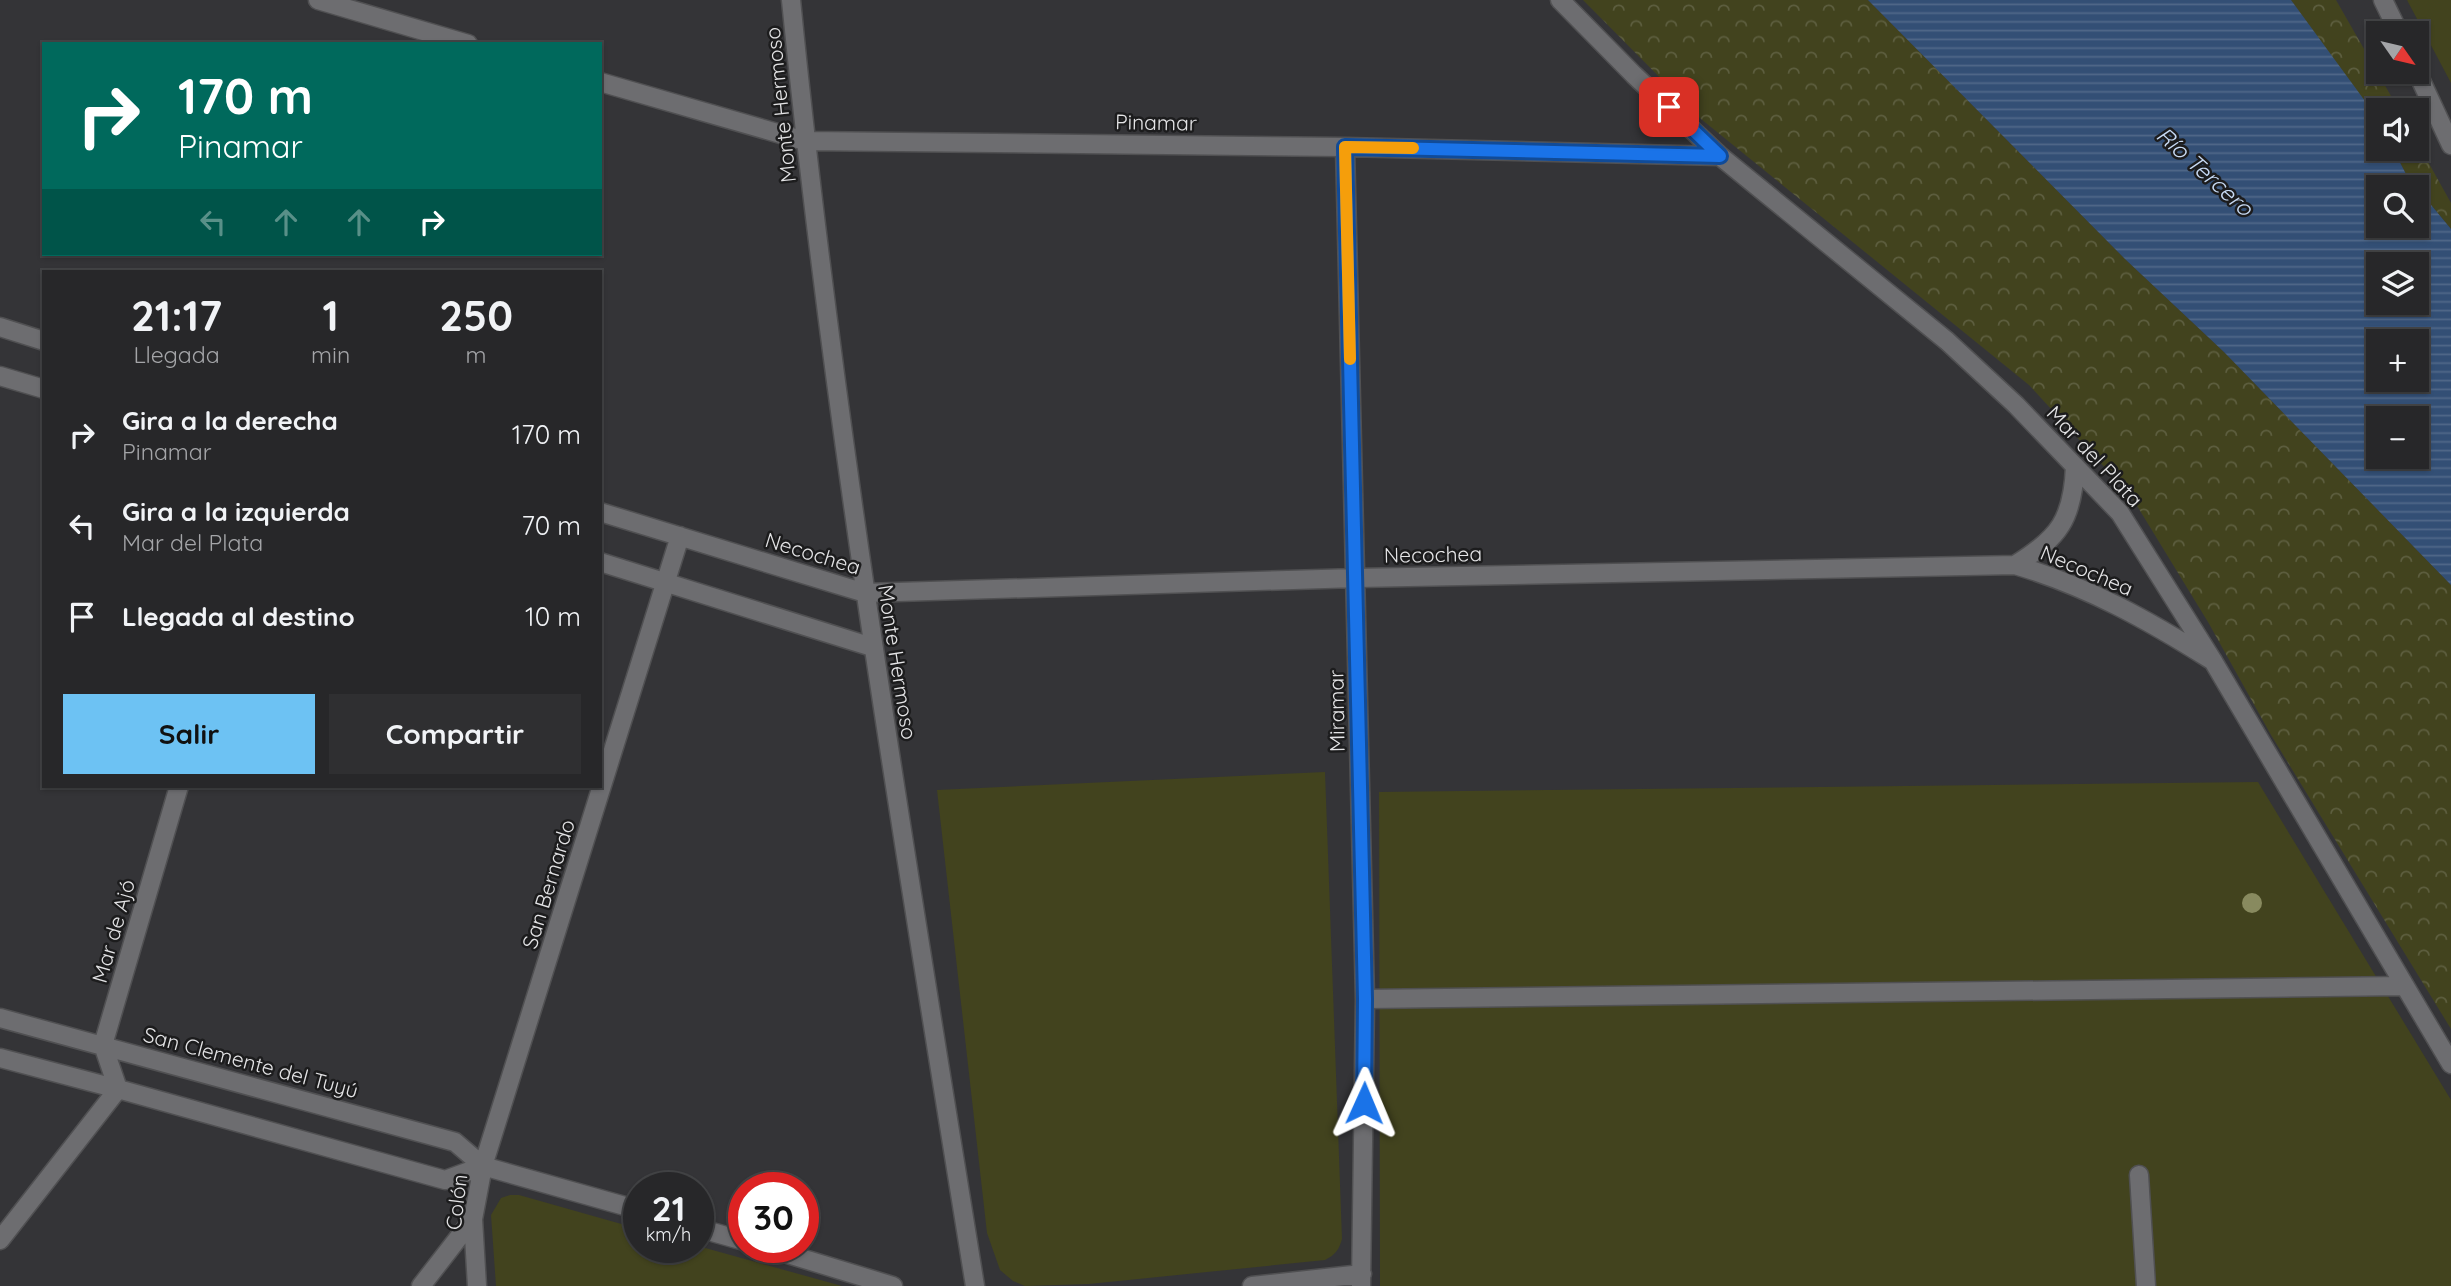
<!DOCTYPE html>
<html lang="es">
<meta charset="utf-8">
<style>
:root{--surface:#272729;--page:#2f2f31;--text:#f1f3f6;--muted:#a4a5a8;--line:#434446;--accent:#6dc2f3}
body{margin:0;font-family:Quicksand,sans-serif;background:var(--page);color:var(--text);height:100vh;display:flex;flex-direction:column;font-size:26px;white-space:nowrap}
*{box-sizing:border-box;margin:0}
p{font-size:23px;color:var(--muted)}
.icon{flex:none;width:38px;height:38px;fill:none;stroke:currentColor;stroke-width:2;stroke-linecap:round;stroke-linejoin:round}
.map{position:relative;flex:1;overflow:hidden}
.details{position:absolute;left:42px;top:270px;width:560px;height:518px;display:flex;flex-direction:column;background:var(--surface);border-radius:0px;box-shadow:0 2px 5px #0004,0 0 0 2px var(--line)}
.details>*{flex:none}
.top-card{position:absolute;left:42px;top:42px;width:560px;height:214px;border-radius:0px;box-shadow:0 2px 5px #0004,0 0 0 2px var(--line);background:#00695c;color:#fff;overflow:hidden}
.needle{width:46px;rotate:124deg}
.controls{position:absolute;left:2366px;top:21px;display:grid;gap:14px}
.controls a{display:grid;place-items:center;width:63px;height:63px;border-radius:0px;background:var(--surface);box-shadow:0 2px 5px #0004,0 0 0 2px var(--line);font-size:35px}
.speed{position:absolute;left:623px;top:1172px;display:flex;gap:14px;font-size:35px;font-weight:700;text-align:center}
.speed>*{display:grid;place-content:center;width:91px;height:91px;border-radius:50%;background:var(--surface);box-shadow:0 2px 5px #0004,0 0 0 2px var(--line);line-height:1}
.speed small{font-size:18px;font-weight:400}
.speed .limit{border:10px solid #d22;background:#fff;color:#111}
.pin{position:absolute;display:grid;place-items:center;width:60px;height:60px;color:#fff;margin:-30px;border-radius:14px;box-shadow:0 4px 10px #0006}
.me{position:absolute;width:77px;margin:-38px;rotate:1deg;stroke-linejoin:round;filter:drop-shadow(0 0 5px #0008)}
.turn{display:flex;align-items:center;gap:24px;height:147px;padding:0 21px;font-size:32px}
.turn .icon{width:91px;height:91px;stroke-width:2.5}
.turn b{display:block;font-size:49px;line-height:60px}
.lanes{display:flex;align-items:center;height:66px;padding:0 21px;background:#0003;justify-content:center;gap:35px;direction:ltr}
.lanes .off{opacity:.35}
.eta{display:flex;justify-content:space-evenly;align-items:center;height:119px;text-align:center}
.eta b{font-size:42px;font-weight:800;line-height:49px}
.cta{display:flex;gap:14px;margin-top:auto;padding:14px 21px}
.cta a{flex:1;height:80px;border-radius:0px;background:var(--accent);color:#111;font-size:28px;font-weight:800;line-height:80px;text-align:center}
.cta a+a{background:var(--page);color:var(--text)}
ul{padding:0;list-style:none}
li{display:flex;align-items:center;gap:21px;height:91px;padding:0 21px}
li div{flex:1}
li b{display:block;font-size:26px}
li em{font-style:normal}
.map>svg:first-child{display:block}
.grass{fill:#42431e}
.forest{fill:url(#forest-crowns)}
.water{fill:url(#water-rules);fill-rule:evenodd}
.lines{fill:none;stroke-linecap:round;stroke-linejoin:round}
.street-casing{stroke:#505052;stroke-width:21}
.street{stroke:#6d6d70;stroke-width:18}
.tree{fill:#888a5f}
.route-casing{stroke:#114b97;stroke-width:18}
.route{stroke:#1a73e8;stroke-width:12}
.slow{stroke:#f59e0b;stroke-width:12}
.labels{text-anchor:middle;dominant-baseline:central;stroke-width:5;stroke-linejoin:round;paint-order:stroke}
.street-label{font-size:21px;fill:#e4e4e6;stroke:#1c1c1d}
.water-label{font-size:23px;font-style:italic;fill:#c7daf4;stroke:#1c1c1d}
</style>
<div class="map">
<svg width="2451" height="1286" viewBox="0 0 2451 1286">
<defs>
<pattern id="forest-crowns" width="20" height="18" patternUnits="userSpaceOnUse" patternTransform="scale(1.75)"><rect width="20" height="18" fill="#42431e"/><path d="M2 6a3 3 0 1 1 6 0M12 15a3 3 0 1 1 6 0" fill="none" stroke="#5d5e3f"/></pattern>
<pattern id="water-rules" width="6" height="5" patternUnits="userSpaceOnUse" patternTransform="scale(1.75)"><rect width="6" height="5" fill="#334f75"/><path d="M0 2.5h6" fill="none" stroke="#506889"/></pattern>
</defs>
<rect width="100%" height="100%" fill="#343437"/>
<path class="grass" d="M2407,0H2451V83Z
M1325,772L1342,1239C1339,1250 1335,1255 1325,1260L1089,1284L1025,1286L1013,1281L1000,1270L987,1233L937,790Z
M2258,782L2451,1100V1286H1380L1379,792Z
M510,1195H519L639,1229V1248H698V1246L842,1286H496L491,1215L501,1198Z"/>
<path class="forest" d="M1583,0H1868L2125,259L2224,352L2451,585V1029L2271,735L2208,622L2131,496L2029,385L1701,119Z
M2291,0H2336L2399,110H2378V121Z
M2417,142L2451,203V229L2407,176L2393,149H2417Z"/>
<path class="water" d="M1868,0H2291L2376,116L2378,121V149H2393L2407,176L2451,229V585L2224,352L2125,259ZM2417,187V226H2378V187ZM2378,264H2417V303H2378ZM2417,341V380H2378V341ZM2417,418V457H2378V418Z"/>
<g class="lines">
<defs>
<path id="street" d="M318,0L468,44
M791,0C834,431 906,858 975,1286
M1560,0L1634,75L1720,156L1947,341L2016,405L2120,513L2213,661L2451,1064
M2383,0L2399,33
M2417,72L2451,145
M600,82L805,141L1345,147L1720,156
M1345,147L1365,999L1361,1286
M0,327L44,341
M0,376L44,389
M600,512L865,593L1356,578L2015,565C2089,587 2148,620 2213,661
M600,562L872,647
M2015,565C2059,538 2073,519 2075,466
M1365,999L2403,986
M0,1018L455,1142L483,1166L639,1210
M0,1058L118,1089L445,1180L483,1166
M2139,1175L2146,1286
M698,1228L744,1241
M0,1240L118,1089L103,1045L179,786
M768,1248L893,1286
M421,1286L473,1219
M477,1286L473,1219L483,1166L680,536
M1252,1286L1362,1274"/>
</defs>
<use href="#street" class="street-casing"/>
<use href="#street" class="street"/>
</g>
<circle class="tree" cx="2252" cy="903" r="10"/>
<g class="lines">
<defs>
<path id="route" d="M1364,1103L1365,999L1345,147L1720,156L1669,107"/>
</defs>
<use href="#route" class="route-casing"/>
<use href="#route" class="route"/>
<path class="slow" d="M1350,359L1345,147L1413,148"/>
</g>
<g class="labels">
<g class="street-label">
<text transform="translate(780 105) rotate(-96)">Monte Hermoso</text>
<text transform="translate(1156 122) rotate(1)">Pinamar</text>
<text transform="translate(2095 456) rotate(47)">Mar del Plata</text>
<text transform="translate(813 553) rotate(17)">Necochea</text>
<text transform="translate(1433 554) rotate(-1)">Necochea</text>
<text transform="translate(2087 570) rotate(23)">Necochea</text>
<text transform="translate(898 662) rotate(81)">Monte Hermoso</text>
<text transform="translate(1336 711) rotate(-91)">Miramar</text>
<text transform="translate(548 884) rotate(-73)">San Bernardo</text>
<text transform="translate(113 931) rotate(-74)">Mar de Ajó</text>
<text transform="translate(251 1062) rotate(15)">San Clemente del Tuyú</text>
<text transform="translate(456 1202) rotate(-83)">Colón</text>
</g>
<g class="water-label">
<text transform="translate(2205 171) rotate(42)">Río Tercero</text>
</g>
</g>
</svg>
<div class="controls">
<a><svg class="needle" viewBox="-14 -14 28 28"><path d="M0-13l5 13h-10z" fill="#e53935"/><path d="M0 13l5-13h-10z" fill="#a4a5a8"/></svg></a>
<a><svg class="icon" aria-label="sound" viewBox="0 0 24 24"><path d="M4 9h4l5-4v14l-5-4H4zM17 9q2 3 0 6"/></svg></a>
<a><svg class="icon" aria-label="search" viewBox="0 0 24 24"><circle cx="10" cy="10" r="6"/><path d="M15 15l6 6"/></svg></a>
<a><svg class="icon" aria-label="layers" viewBox="0 0 24 24"><path d="M12 4l9 5-9 5-9-5zM3 14l9 5 9-5"/></svg></a>
<a>+</a>
<a>−</a>
</div>
<div class="speed"><div>21<small>km/h</small></div><div class="limit">30</div></div>
<div class="pin" style="left:1669px;top:107px;background:#d93025"><svg class="icon" aria-label="arrive" viewBox="0 0 24 24"><path d="M6 21V4h12l-3 4 3 4H6"/></svg></div>
<svg class="me" style="left:1364px;top:1103px" viewBox="-20 -20 40 40"><path d="M0-17L14 15 0 8-14 15z" fill="#1a73e8" stroke="#fff" stroke-width="4"/></svg>
<div class="top-card">
<div class="turn"><svg class="icon" aria-label="right" viewBox="0 0 24 24"><path d="M7 20v-9h11M14 6l5 5-5 5"/></svg><div><b>170 m</b>Pinamar</div></div>
<div class="lanes"><svg class="icon off" aria-label="left" viewBox="0 0 24 24"><path d="M17 20v-9H6M10 6l-5 5 5 5"/></svg><svg class="icon off" aria-label="ahead" viewBox="0 0 24 24"><path d="M12 20V5M6 11l6-6 6 6"/></svg><svg class="icon off" aria-label="ahead" viewBox="0 0 24 24"><path d="M12 20V5M6 11l6-6 6 6"/></svg><svg class="icon" aria-label="right" viewBox="0 0 24 24"><path d="M7 20v-9h11M14 6l5 5-5 5"/></svg></div>
</div>
<section class="details">
<div class="eta">
<div><b>21:17</b><p>Llegada</p></div>
<div><b>1</b><p>min</p></div>
<div><b>250</b><p>m</p></div>
</div>
<ul>
<li><svg class="icon" aria-label="right" viewBox="0 0 24 24"><path d="M7 20v-9h11M14 6l5 5-5 5"/></svg><div><b>Gira a la derecha</b><p>Pinamar</p></div><em>170 m</em></li>
<li><svg class="icon" aria-label="left" viewBox="0 0 24 24"><path d="M17 20v-9H6M10 6l-5 5 5 5"/></svg><div><b>Gira a la izquierda</b><p>Mar del Plata</p></div><em>70 m</em></li>
<li><svg class="icon" aria-label="arrive" viewBox="0 0 24 24"><path d="M6 21V4h12l-3 4 3 4H6"/></svg><div><b>Llegada al destino</b></div><em>10 m</em></li>
</ul>
<div class="cta"><a>Salir</a><a>Compartir</a></div>
</section>
</div>
